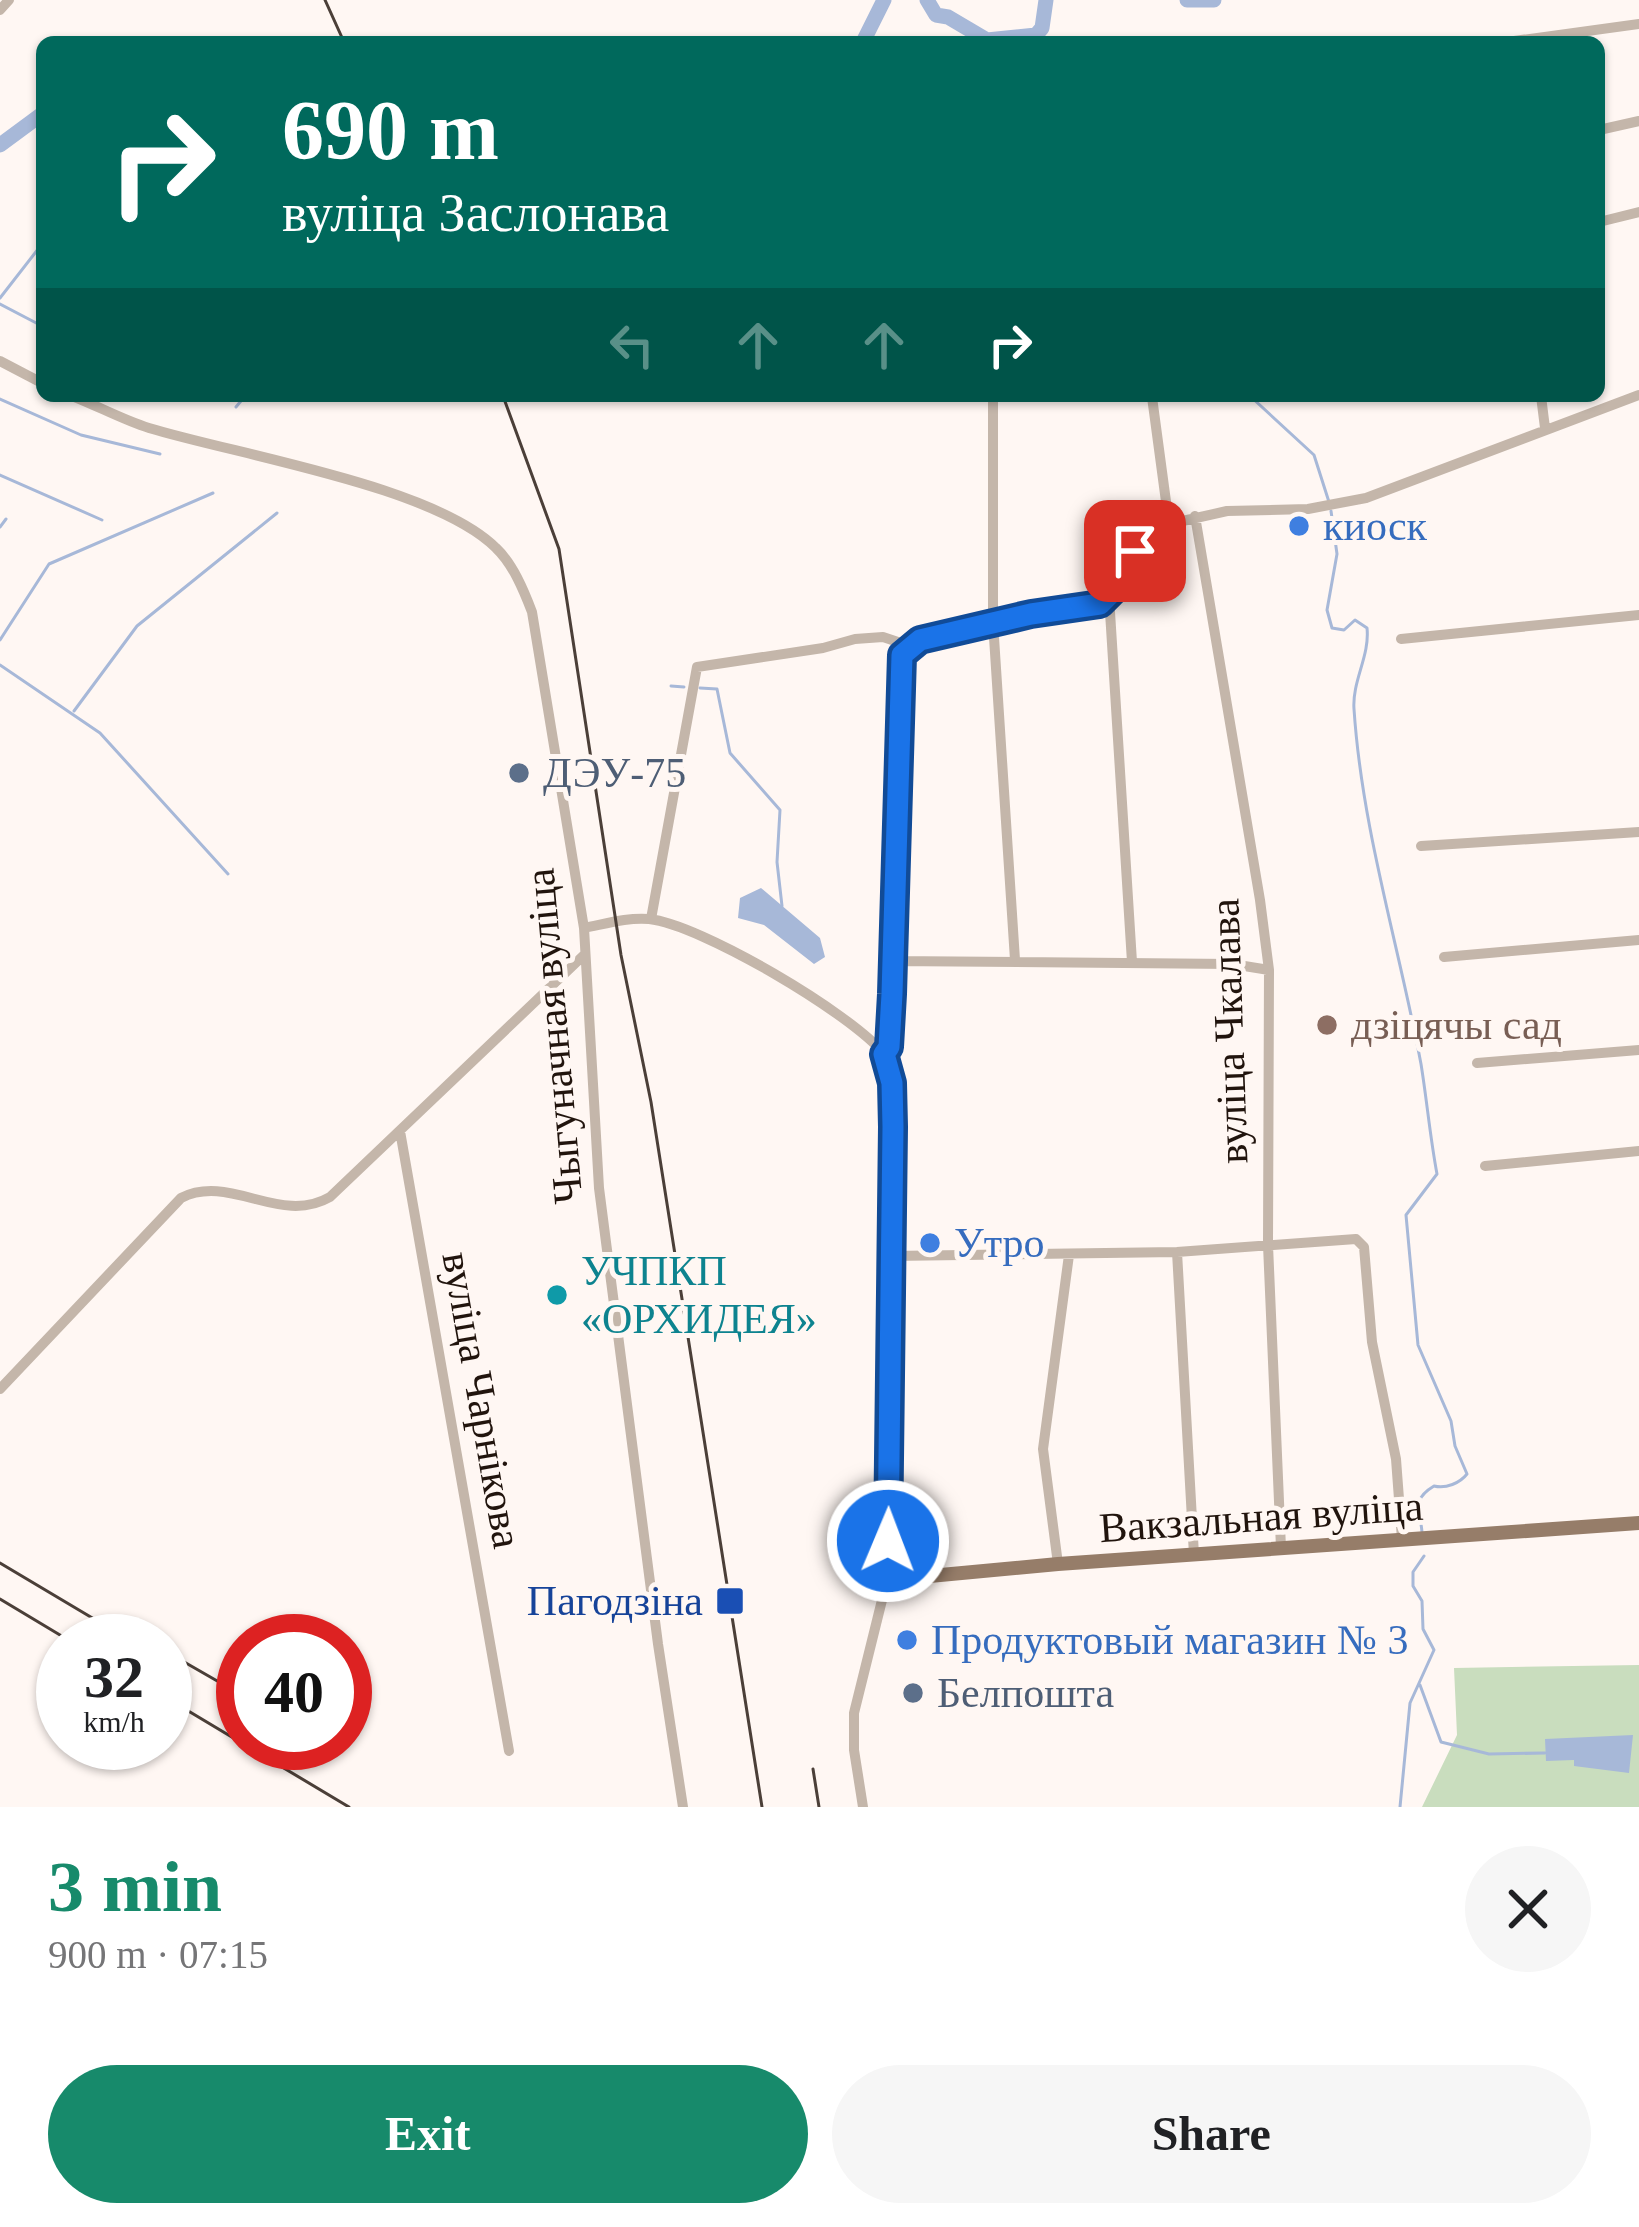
<!DOCTYPE html>
<meta charset="utf-8">
<style>
:root{--surface:#fff;--page:#f6f6f6;--text:#202124;--muted:#757577;--accent:#178a6b}
body{margin:0;font-family:"Times New Roman",serif;background:var(--page);color:var(--text);height:100vh;display:flex;flex-direction:column;font-size:45px;white-space:nowrap}
*{box-sizing:border-box;margin:0}
p{font-size:39px;color:var(--muted)}
.icon{flex:none;width:66px;height:66px;fill:none;stroke:currentColor;stroke-width:2;stroke-linecap:round;stroke-linejoin:round}
.map{position:relative;height:1807px;overflow:hidden}
.panel{display:flex;flex-direction:column;background:var(--surface);flex:1}
.panel>*{flex:none}
.banner{position:absolute;left:36px;top:36px;width:1569px;height:366px;border-radius:18px;box-shadow:0 3px 9px #0004;background:#00695c;color:#fff;overflow:hidden}
.speed{position:absolute;left:36px;top:1614px;display:flex;gap:24px;font-size:60px;font-weight:700;text-align:center}
.speed>*{display:grid;place-content:center;width:156px;height:156px;border-radius:50%;background:var(--surface);box-shadow:0 3px 9px #0004;line-height:1}
.speed small{font-size:30px;font-weight:400}
.speed .limit{border:18px solid #d22;background:#fff;color:#111}
.pin{position:absolute;display:grid;place-items:center;width:102px;height:102px;color:#fff;margin:-51px;border-radius:24px;box-shadow:0 6px 18px #0006}
.me{position:absolute;width:132px;margin:-66px;rotate:1deg;stroke-linejoin:round;filter:drop-shadow(0 0 9px #0008)}
.turn{display:flex;align-items:center;gap:42px;height:252px;padding:0 48px;font-size:54px}
.turn .icon{width:156px;height:156px;stroke-width:2.5}
.turn b{display:block;font-size:84px;line-height:102px}
.lanes{display:flex;align-items:center;height:114px;padding:0 48px;background:#0003;justify-content:center;gap:60px;direction:ltr}
.lanes .off{opacity:.35}
.round{display:grid;place-items:center;flex:none;width:126px;height:126px;border-radius:63px;background:var(--page)}
.summary{display:flex;align-items:center;justify-content:space-between;height:204px;padding:0 48px}
h1{font-size:72px;font-weight:700;line-height:90px;color:var(--accent)}
.button{display:flex;gap:24px;margin-top:auto;padding:24px 48px}
.button a{flex:1;height:138px;border-radius:72px;background:var(--accent);color:#fff;font-size:48px;font-weight:700;line-height:138px;text-align:center}
.button a+a{background:var(--page);color:var(--text)}
.map>svg:first-child{display:block}
.green{fill:#c9ddbe}
.water{fill:#a7b8d8}
.lines{fill:none;stroke-linecap:round;stroke-linejoin:round}
.stream{stroke:#a7b8d8;stroke-width:3}
.river{stroke:#a7b8d8;stroke-width:15}
.minor{stroke:#c4b6aa;stroke-width:10}
.major{stroke:#967d69;stroke-width:14}
.rail{stroke:#4b3f38;stroke-width:3}
.route-casing{stroke:#114b97;stroke-width:30}
.route{stroke:#1a73e8;stroke-width:21}
.shop-dot{fill:#3f7fe0;stroke:#fff7f3;stroke-width:4.5}
.service-dot{fill:#5c6f8a;stroke:#fff7f3;stroke-width:4.5}
.education-dot{fill:#8d6e63;stroke:#fff7f3;stroke-width:4.5}
.culture-dot{fill:#0f9aa8;stroke:#fff7f3;stroke-width:4.5}
.transit-dot{fill:#1a4fb4;stroke:#fff7f3;stroke-width:4.5}
.labels{text-anchor:middle;dominant-baseline:central;stroke-width:10;stroke-linejoin:round;paint-order:stroke}
.shop-label{font-size:42px;fill:#366cbe;stroke:#fff7f3;text-anchor:start}
.service-label{font-size:42px;fill:#4e5e75;stroke:#fff7f3;text-anchor:start}
.education-label{font-size:42px;fill:#785e54;stroke:#fff7f3;text-anchor:start}
.street-label{font-size:42px;fill:#21140d;stroke:#fff7f3}
.culture-label{font-size:42px;fill:#0d838f;stroke:#fff7f3;text-anchor:start}
.transit-label{font-size:42px;fill:#164399;stroke:#fff7f3;text-anchor:end}
</style>
<div class="map">
<svg width="1639" height="1807" viewBox="0 0 1639 1807">
<rect width="100%" height="100%" fill="#fff7f3"/>
<path class="green" d="M1639,1665V1807H1422L1457,1735L1454,1668Z"/>
<path class="water" d="M761,888L820,938L825,957L814,964L764,925L738,918L740,898Z
M1633,1735L1629,1773L1574,1766V1760L1546,1761L1545,1739Z"/>
<g class="lines">
<path class="stream" d="M864,39L868,42
M0,298L42,244
M0,304L42,326
M175,396H178
M1250,396L1314,455L1329,502
M0,399L81,435L160,454
M236,407L245,396
M0,475L102,520
M1331,511L1337,554L1327,610L1332,628L1344,630L1355,620L1367,628C1370,656 1352,681 1354,709C1362,830 1399,946 1421,1064C1427,1101 1430,1137 1437,1174L1406,1215L1418,1345L1451,1421L1455,1446L1467,1474C1460,1483 1446,1489 1434,1486C1411,1500 1420,1509 1422,1532
M0,527L6,519
M0,640L49,564L213,493
M0,665L100,733L228,874
M671,686L684,687
M700,688L717,689L730,753L780,810L777,862L782,906
M74,711L137,626L277,513
M1420,1685L1441,1742L1489,1754L1545,1753
M1400,1807L1410,1703L1434,1650L1423,1629L1422,1601L1413,1586V1572L1424,1556"/>
<path class="river" d="M927,0L936,15L948,17L987,40L1036,35L1042,28L1046,0
M1187,0H1214
M863,42L884,0
M0,145L42,114"/>
<path class="minor" d="M0,10L9,0
M1507,42L1639,24
M1599,130L1639,121
M1599,222L1639,212
M0,361L42,383
M72,396C98,406 123,420 149,428C238,455 434,486 496,548C513,564 524,591 532,612L584,928L599,1188L658,1644L683,1807
M993,396V622L1015,960
M1541,396L1545,428
M1152,397L1167,509L1165,526
M1195,516L1260,900L1269,970L1268,1245L1281,1548
M1109,596L1132,962
M1401,639L1639,615
M1421,846L1639,832
M651,919L697,667L823,648L855,639L883,637L910,646L993,622L1100,604L1115,589L1135,552L1169,524L1227,511L1308,509L1366,498L1639,395
M584,928C605,924 628,917 649,919C700,924 852,1014 884,1054
M1444,957L1639,940
M892,961L1232,964L1269,970
M1477,1063L1639,1050
M400,1131L509,1751
M1485,1166L1639,1151
M1177,1252L1194,1555
M891,1256L1177,1252L1356,1239L1364,1247L1372,1342L1396,1459L1402,1539
M0,1389L181,1198C230,1173 280,1226 330,1197L584,955
M1058,1564L1043,1449L1069,1255
M863,1807L854,1750V1713L887,1580L893,1127L892,1083L884,1054L889,1047L893,994L899,668L902,655L910,646"/>
<path class="major" d="M887,1580L1058,1564L1639,1523"/>
<path class="rail" d="M325,0L344,42
M503,396L559,549L621,955L651,1102L762,1807
M0,1563L131,1641
M0,1599L70,1641
M165,1651L219,1682L243,1707
M165,1697L349,1807
M813,1769L819,1807"/>
</g>
<g class="lines">
<defs>
<path id="route" d="M888,1541L893,1127L892,1083L884,1054L889,1047L892,994L902,655L920,640L1031,614L1100,604L1115,589L1135,551"/>
</defs>
<use href="#route" class="route-casing"/>
<use href="#route" class="route"/>
</g>
<g class="shop-dot">
<circle cx="1299" cy="526" r="12"/>
<circle cx="930" cy="1243" r="12"/>
<circle cx="907" cy="1640" r="12"/>
</g>
<g class="service-dot">
<circle cx="519" cy="773" r="12"/>
<circle cx="913" cy="1693" r="12"/>
</g>
<circle class="education-dot" cx="1327" cy="1025" r="12"/>
<circle class="culture-dot" cx="557" cy="1295" r="12"/>
<rect class="transit-dot" x="715" y="1586" width="30" height="30" rx="6"/>
<g class="labels">
<g class="shop-label">
<text x="1323" y="526">киоск</text>
<text x="954" y="1243">Утро</text>
<text x="931" y="1640">Продуктовый магазин № 3</text>
</g>
<g class="service-label">
<text x="543" y="773">ДЭУ-75</text>
<text x="937" y="1693">Белпошта</text>
</g>
<g class="education-label">
<text x="1351" y="1025">дзіцячы сад</text>
</g>
<g class="street-label">
<text transform="translate(1229 1031) rotate(-92)">вуліца Чкалава</text>
<text transform="translate(554 1036) rotate(-95)">Чыгуначная вуліца</text>
<text transform="translate(482 1400) rotate(80)">вуліца Чарнікова</text>
<text transform="translate(1261 1517) rotate(-4)">Вакзальная вуліца</text>
</g>
<g class="culture-label">
<text x="581" y="1271">УЧПКП<tspan x="581" dy="48">«ОРХИДЕЯ»</tspan></text>
</g>
<g class="transit-label">
<text x="703" y="1601">Пагодзіна</text>
</g>
</g>
</svg>
<div class="speed"><div>32<small>km/h</small></div><div class="limit">40</div></div>
<div class="pin" style="left:1135px;top:551px;background:#d93025"><svg class="icon" aria-label="arrive" viewBox="0 0 24 24"><path d="M6 21V4h12l-3 4 3 4H6"/></svg></div>
<svg class="me" style="left:888px;top:1541px" viewBox="-20 -20 40 40"><circle r="17" fill="#1a73e8" stroke="#fff" stroke-width="3"/><path d="M0-11L8 9 0 5-8 9z" fill="#fff"/></svg>
<div class="banner">
<div class="turn"><svg class="icon" aria-label="right" viewBox="0 0 24 24"><path d="M7 20v-9h11M14 6l5 5-5 5"/></svg><div><b>690 m</b>вуліца Заслонава</div></div>
<div class="lanes"><svg class="icon off" aria-label="left" viewBox="0 0 24 24"><path d="M17 20v-9H6M10 6l-5 5 5 5"/></svg><svg class="icon off" aria-label="ahead" viewBox="0 0 24 24"><path d="M12 20V5M6 11l6-6 6 6"/></svg><svg class="icon off" aria-label="ahead" viewBox="0 0 24 24"><path d="M12 20V5M6 11l6-6 6 6"/></svg><svg class="icon" aria-label="right" viewBox="0 0 24 24"><path d="M7 20v-9h11M14 6l5 5-5 5"/></svg></div>
</div>
</div>
<section class="panel">
<div class="summary"><div><h1>3 min</h1><p>900 m · 07:15</p></div><a class="round"><svg class="icon" aria-label="close" viewBox="0 0 24 24"><path d="M6 6l12 12M18 6L6 18"/></svg></a></div>
<div class="button"><a>Exit</a><a>Share</a></div>
</section>
